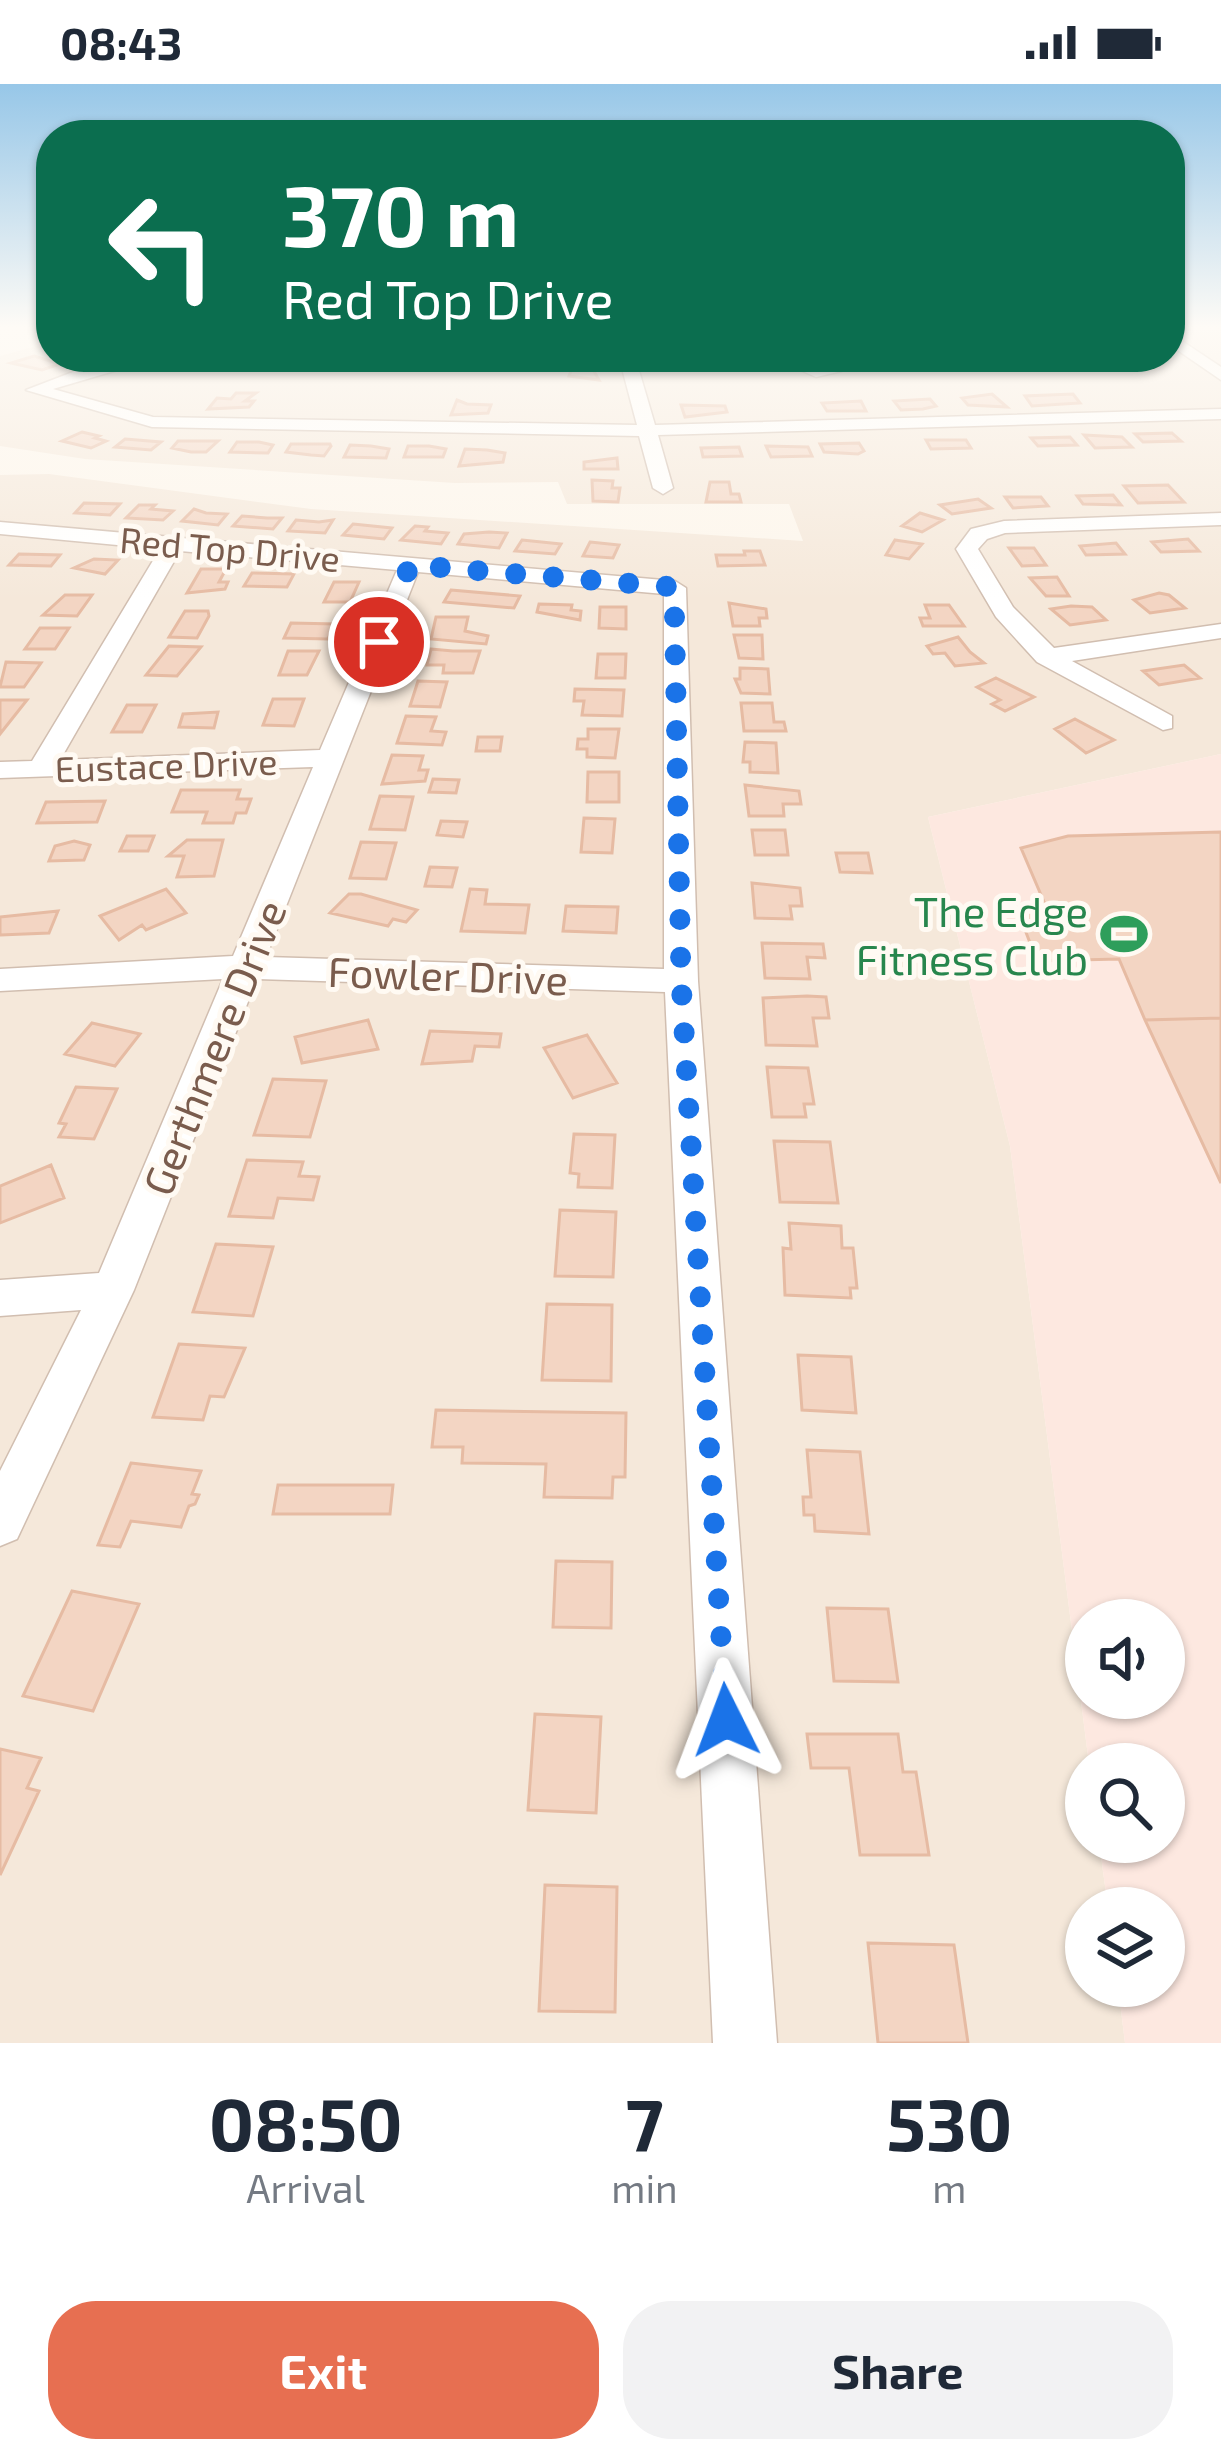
<!DOCTYPE html>
<style>
:root{--surface:#fff;--page:#f2f2f3;--text:#1f2937;--muted:#747a83;--accent:#e76f51}
body{margin:0;font-family:"Exo 2",sans-serif;background:var(--page);color:var(--text);height:100vh;display:flex;flex-direction:column;font-size:45px;white-space:nowrap}
*{box-sizing:border-box;margin:0}
p{font-size:39px;color:var(--muted)}
.icon{flex:none;width:66px;height:66px;fill:none;stroke:currentColor;stroke-width:2;stroke-linecap:round;stroke-linejoin:round}
.map{position:relative;height:1959px;overflow:hidden}
.drawer{display:flex;flex-direction:column;background:var(--surface);flex:1}
.drawer>*{flex:none}
.hud{position:absolute;left:36px;top:36px;width:1149px;height:252px;border-radius:48px;box-shadow:0 3px 9px #0004;background:#0b6e4f;color:#fff;overflow:hidden}
.controls{position:absolute;left:1065px;top:1515px;display:grid;gap:24px}
.controls a{display:grid;place-items:center;width:120px;height:120px;border-radius:50%;background:var(--surface);box-shadow:0 3px 9px #0004;font-size:60px}
.pin{position:absolute;display:grid;place-items:center;width:102px;height:102px;color:#fff;margin:-51px;border:6px solid #fff;border-radius:50%;box-shadow:0 3px 12px #0007}
.me{position:absolute;width:132px;margin:-66px;rotate:357deg;stroke-linejoin:round;filter:drop-shadow(0 0 9px #0008)}
.turn{display:flex;align-items:center;gap:42px;height:252px;padding:0 48px;font-size:54px}
.turn .icon{width:156px;height:156px;stroke-width:2.5}
.turn b{display:block;font-size:84px;line-height:102px}
.eta{display:flex;justify-content:space-evenly;align-items:center;height:204px;text-align:center}
.eta b{font-size:72px;font-weight:700;line-height:84px}
.button{display:flex;gap:24px;margin-top:auto;padding:24px 48px}
.button a{flex:1;height:138px;border-radius:48px;background:var(--accent);color:#fff;font-size:48px;font-weight:700;line-height:138px;text-align:center}
.button a+a{background:var(--page);color:var(--text)}
.status{display:flex;justify-content:space-between;align-items:center;height:84px;padding:0 60px;background:var(--surface);direction:ltr}
.status svg{height:33px;fill:currentColor}
.map>svg:first-child{display:block}
.residential{fill:#f5e8da}
.commercial{fill:#fde8e0;fill-rule:evenodd}
.building{fill:#f3d5c3;stroke:#e6bba3;stroke-width:3}
.lines{fill:none;stroke-linecap:round;stroke-linejoin:round}
.minor-casing{stroke:#d1beb0;stroke-width:3}
.minor{fill:#fff;fill-rule:evenodd}
.route{stroke:#1a73e8;stroke-width:21;stroke-dasharray:0 37.8}
.labels{text-anchor:middle;dominant-baseline:central;stroke-width:10;stroke-linejoin:round;paint-order:stroke}
.far-street-label{font-size:36px;fill:#7a5c4d;stroke:#fffaf3}
.leisure-label{font-size:42px;fill:#27864d;stroke:#fffaf3;text-anchor:end}
.street-label{font-size:42px;fill:#7a5c4d;stroke:#fffaf3}
</style>
<div class="status"><b>08:43</b><svg viewBox="0 0 49 12"><path d="M0 12V9h3v3zM5 12V6h3v6zM10 12V3h3v9zM15 12V0h3v12zM26 1h20v11H26zM47 4h2v5h-2z"/></svg></div>
<div class="map">
<svg width="1221" height="1959" viewBox="0 0 1221 1959">
<rect width="100%" height="100%" fill="#fdf6ec"/>
<path class="residential" d="M1170,243H1221V670L928,733L1010,1062L1089,1680L1086,1758H1099L1108,1824H1086V1902H1118L1125,1959H0V391L49,390L311,425L803,457L789,420H567L558,398L455,399L85,375L0,362V272L51,258V273H1170Z"/>
<path class="commercial" d="M1221,670V1959H1125L1118,1902H1164V1824H1108L1099,1758H1164V1680H1089L1010,1062L928,733ZM1086,1536H1164V1614H1086Z"/>
<path class="building" d="M34,272L60,280L42,286L11,279Z
M573,282H591L599,296L569,292Z
M236,309H256L245,317H254L249,323L208,325L217,314L231,315Z
M992,310L1007,323L968,321L962,314Z
M1073,310L1080,319L1032,322L1025,312Z
M930,315L936,322L923,325L901,326L894,317Z
M457,316L467,320L491,321L488,329L451,331Z
M861,317L866,327H827L822,319Z
M681,321L725,322L727,328L685,333Z
M82,348L99,352L95,354L106,357L91,364L62,357Z
M1172,349L1181,357L1143,358L1135,350Z
M1084,351L1122,353L1132,363L1095,364Z
M1070,353L1077,361L1038,362L1031,354Z
M125,355L161,358L151,366L115,363Z
M926,356H966L971,364L931,365Z
M178,357H218L206,368H191L172,364Z
M237,358H259L273,361L268,369L230,368Z
M859,359L864,367L858,370L824,368L820,360Z
M291,360H330L331,362L324,372L311,371L286,368Z
M350,361L371,362L389,365L386,374L344,373Z
M408,362H429L446,365L443,373H404Z
M766,362L808,363L812,372L771,373Z
M739,363L742,372L703,373L701,364Z
M465,365L487,366L505,369L503,378L459,382Z
M617,374L618,385H584V378Z
M592,396L613,397L612,404H620L618,418L593,417Z
M710,398H729L731,410H739L741,418H706Z
M1168,401L1184,418L1138,419L1124,402Z
M1113,411L1121,421L1083,420L1077,412Z
M1005,413H1041L1048,422L1013,424Z
M978,415L991,424L952,430L940,421Z
M84,419L120,420L110,431L75,429Z
M139,421H155L151,425L173,427L163,436L126,434Z
M194,425L206,429L227,430L218,441L182,437Z
M920,429L943,436L922,448L902,442Z
M242,432L267,434H282L273,445L233,442Z
M296,436L319,438L333,436L325,449L288,447Z
M353,440L392,444L384,455L343,451Z
M415,442L428,443L425,447L448,449L441,460L401,456Z
M489,448L507,449L499,464L458,460L464,450Z
M1188,455L1199,467L1161,468L1152,458Z
M522,456L561,460L555,470L515,467Z
M895,456L922,460L909,475L886,471Z
M590,458L619,461L613,474L583,472Z
M1116,459L1125,470L1086,471L1080,462Z
M1009,464H1034L1046,481L1022,482Z
M744,467H760L765,481L718,482L716,471H745Z
M19,470L60,471L51,482L9,481Z
M94,475L118,476L105,490L74,484Z
M201,485H226L219,498H228L225,505L187,509Z
M252,489L294,490L287,503L244,502Z
M1057,493L1069,512H1046L1030,494Z
M334,498H359L350,518H324Z
M451,506L520,512L514,524L444,518Z
M1159,509L1169,511L1185,524L1150,529L1134,516Z
M65,511H92L77,532L43,531Z
M729,519L766,525L767,534H759L760,542H733Z
M539,520L572,521L571,526L581,527L580,536L537,528Z
M925,521H949L964,542H923L920,534H930Z
M1071,522L1092,523L1106,536L1070,541L1051,525Z
M600,523H626V545L599,544Z
M185,527H208L209,532L197,554L169,553Z
M436,533H468L465,547L488,552L486,560L431,555Z
M291,539L335,540L328,555L284,554Z
M40,544H69L55,565H25Z
M734,551H762L763,575L739,574Z
M958,553L970,568L984,579L955,582L945,569L933,570L927,562Z
M169,562L201,563L177,592L146,591Z
M431,565L453,567H480L473,589H443L444,581H427Z
M288,567H319L307,591H279Z
M598,570H626L625,594H596Z
M6,578L41,579L24,603H0Z
M1184,581L1200,594L1159,601L1143,587Z
M740,584L768,585L770,610L741,609L735,595H740Z
M996,594L1034,613L1005,627L992,620L1000,616L977,603Z
M418,597L447,598L440,623L410,622Z
M575,605L624,606L622,632L582,631L584,617H574Z
M273,615H304L294,642L263,641Z
M0,616H27L0,650Z
M741,619H772L774,638H784L786,647H744Z
M127,621H156L142,648H112Z
M218,628L214,644L179,643L183,630Z
M406,632L436,633L431,647L446,648L442,661L397,659Z
M1075,635L1114,656L1086,669L1055,645Z
M588,645H619L615,674L587,673V665H577L578,655H588Z
M478,653H502L500,667H476Z
M745,658L776,659L778,689L750,688V678H743Z
M392,671L423,672L419,686H428L425,697L382,700Z
M588,688H619V718H587Z
M433,695L459,696L456,709L429,708Z
M745,701L799,707L801,720H783L784,732H749Z
M181,706H240L237,715H251L246,729H236L233,739H203L207,728H172Z
M380,712L413,713L405,746L370,745Z
M105,717L97,738L37,739L46,718Z
M584,734L615,735L612,769L581,768Z
M441,737L467,738L463,753L437,751Z
M752,746H785L788,771H755Z
M1221,748V934L1145,936L1119,875L1037,877L1017,825H1047L1021,764L1068,752Z
M127,752H154L148,767H120Z
M187,756H223L214,792L177,793L184,772H168Z
M74,757L90,761L84,776L49,777L55,762Z
M361,758L396,759L386,795L350,794Z
M836,769H868L872,789L840,788Z
M430,783L457,784L452,803L425,802Z
M752,799L800,804L802,822H790L792,835L755,834Z
M166,805L186,829L146,846L142,841L119,856L100,832Z
M470,805L487,806L485,820L529,821L525,849L461,847Z
M349,810H361L417,826L406,838L393,835L388,842L330,829Z
M566,822L618,823L616,849L563,847Z
M58,827L49,849L0,851V833Z
M762,859L823,860L825,874L807,873L810,895L765,894Z
M807,912L826,913L829,934H813L817,962L766,961L763,914Z
M1221,934V1099L1145,936Z
M368,936L378,965L302,979L295,953Z
M92,939L140,950L115,982L65,970Z
M430,947L501,950L499,963L475,962L472,977L422,980Z
M587,951L617,999L573,1014L544,964Z
M767,983L808,984L814,1020H804L806,1033H772Z
M273,995L326,997L310,1053L254,1051Z
M76,1003L117,1005L94,1055L59,1053L66,1040L59,1039Z
M574,1050L615,1051L612,1104L578,1103L579,1090L570,1089Z
M774,1057L830,1058L838,1119L780,1118Z
M247,1076L303,1078L299,1092L319,1093L313,1116L278,1114L273,1134L229,1132Z
M51,1081L64,1114L0,1139V1102Z
M560,1126L616,1128L613,1193L555,1192Z
M789,1139L841,1142L842,1164H853L857,1204H850L851,1214L785,1211L783,1164L791,1165Z
M216,1160L273,1163L253,1232L193,1228Z
M547,1220L612,1221L611,1297L542,1296Z
M179,1260L245,1264L224,1313L210,1312L203,1336L153,1333Z
M798,1271L851,1273L856,1329L802,1326Z
M436,1326L626,1329L625,1393H613L612,1414L544,1413L546,1380L462,1379L463,1363H432Z
M807,1366L860,1368L869,1450L815,1447L814,1431H804L803,1413H811Z
M131,1379L201,1387L192,1410L199,1411L195,1420L189,1422L181,1443L131,1437L120,1463L98,1461Z
M278,1401H393L390,1430H273Z
M556,1477L612,1478L611,1544L553,1543Z
M72,1507L139,1520L93,1627L23,1612Z
M827,1524L888,1525L898,1598L834,1597Z
M535,1630L601,1633L596,1729L528,1726Z
M807,1650H898L903,1688H916L929,1771H860L849,1684H811Z
M0,1665L41,1674L27,1704L39,1707L0,1791Z
M545,1801L617,1803L615,1928L539,1927Z
M868,1859L954,1861L968,1959H878Z"/>
<g class="lines">
<defs>
<path id="minor" d="M1170,249L1221,283V296L1170,261Z
M162,273L53,305L153,333L637,341L619,273H635L655,341L1221,325V335L658,351L673,404L663,410L653,404L639,352L152,343L26,306L112,273Z
M828,273L842,279V287L816,293L791,282Z
M977,273H1027L1029,278L999,285Z
M1221,429V441L1005,449L987,455L978,465L1013,523L1054,564L1221,540V554L1072,577L1172,632V644L1163,646L1037,578L996,533L956,465L971,445L1004,437Z
M0,438L675,497L686,504L698,897L777,1959H713L665,908L257,895L134,1206L17,1455L0,1462V1387L81,1226L0,1232V1196L99,1189L223,895L0,907V885L233,872L313,683L0,694V678L32,677L160,465L0,450ZM180,467L397,486L320,666L60,676ZM418,488L664,510V885L266,873Z"/>
</defs>
<use href="#minor" class="minor-casing"/>
<use href="#minor" class="minor"/>
</g>
<linearGradient id="sky" x2="0" y2="1"><stop stop-color="#97c7e8"/><stop offset="0.47" stop-color="#fefbf6"/><stop offset="1" stop-color="#fefbf6" stop-opacity="0"/></linearGradient>
<rect width="1221" height="517" fill="url(#sky)"/>
<g class="lines">
<path class="route" d="M379,558L410,481L674,503L681,897L726,1636"/>
</g>
<defs>
<symbol id="stadium-bare" viewBox="-9 -9 18 18"><path d="M0-5a6.5 5 0 1 0 0 10a6.5 5 0 1 0 0-10ZM-3.5-1.8h7v3.6h-7Z" fill="#2e9e5b" stroke="#fffaf3" stroke-width="2.5" paint-order="stroke"/></symbol>
</defs>
<g fill-rule="evenodd">
<use href="#stadium-bare" x="1091" y="817" width="66" height="66"/>
</g>
<g class="labels">
<g class="far-street-label">
<text transform="translate(230 464) rotate(5)">Red Top Drive</text>
<text transform="translate(166 680) rotate(-2)">Eustace Drive</text>
</g>
<g class="leisure-label">
<text x="1088" y="826">The Edge<tspan x="1088" dy="48">Fitness Club</tspan></text>
</g>
<g class="street-label">
<text transform="translate(448 890) rotate(2)">Fowler Drive</text>
<text transform="translate(213 963) rotate(-68)">Gerthmere Drive</text>
</g>
</g>
</svg>
<div class="controls">
<a><svg class="icon" aria-label="sound" viewBox="0 0 24 24"><path d="M4 9h4l5-4v14l-5-4H4zM17 9q2 3 0 6"/></svg></a>
<a><svg class="icon" aria-label="search" viewBox="0 0 24 24"><circle cx="10" cy="10" r="6"/><path d="M15 15l6 6"/></svg></a>
<a><svg class="icon" aria-label="layers" viewBox="0 0 24 24"><path d="M12 4l9 5-9 5-9-5zM3 14l9 5 9-5"/></svg></a>
</div>
<div class="pin" style="left:379px;top:558px;background:#d93025"><svg class="icon" aria-label="arrive" viewBox="0 0 24 24"><path d="M6 21V4h12l-3 4 3 4H6"/></svg></div>
<svg class="me" style="left:726px;top:1636px" viewBox="-20 -20 40 40"><path d="M0-17L14 15 0 8-14 15z" fill="#1a73e8" stroke="#fff" stroke-width="4"/></svg>
<div class="hud">
<div class="turn"><svg class="icon" aria-label="left" viewBox="0 0 24 24"><path d="M17 20v-9H6M10 6l-5 5 5 5"/></svg><div><b>370 m</b>Red Top Drive</div></div>
</div>
</div>
<section class="drawer">
<div class="eta">
<div><b>08:50</b><p>Arrival</p></div>
<div><b>7</b><p>min</p></div>
<div><b>530</b><p>m</p></div>
</div>
<div class="button"><a>Exit</a><a>Share</a></div>
</section>
